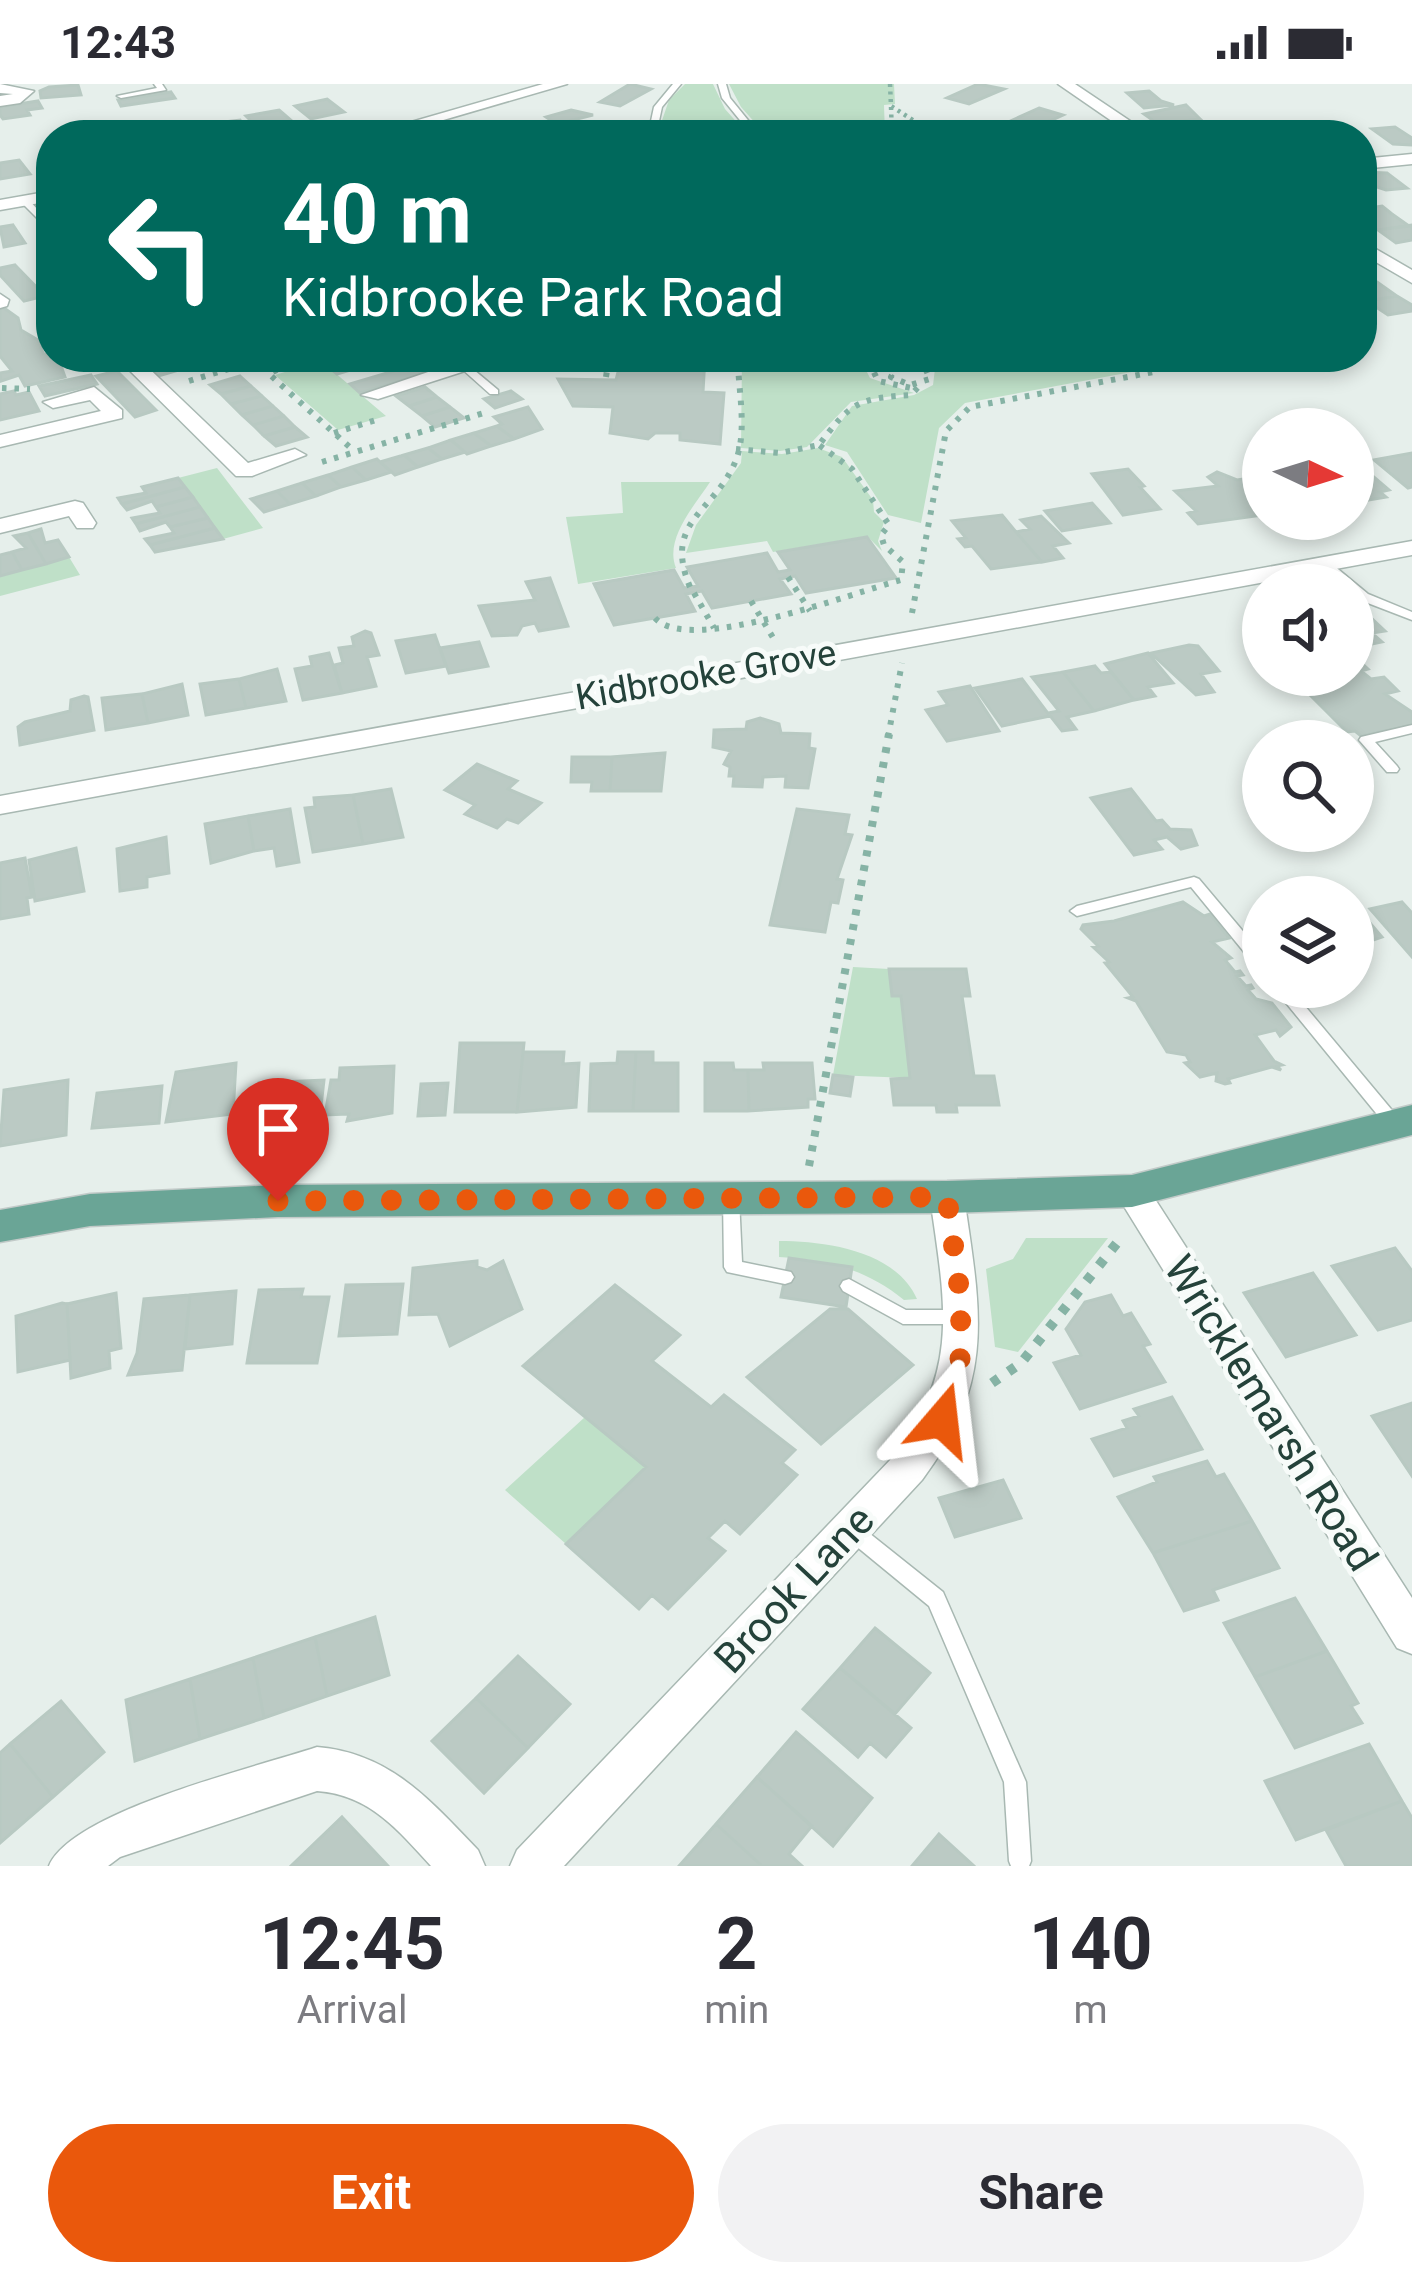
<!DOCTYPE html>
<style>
:root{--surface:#fff;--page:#f2f2f3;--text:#2b2b33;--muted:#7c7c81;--accent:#ea580c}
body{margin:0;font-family:Roboto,sans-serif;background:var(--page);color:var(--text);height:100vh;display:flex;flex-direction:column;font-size:45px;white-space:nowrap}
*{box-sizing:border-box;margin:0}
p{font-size:39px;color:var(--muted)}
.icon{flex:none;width:66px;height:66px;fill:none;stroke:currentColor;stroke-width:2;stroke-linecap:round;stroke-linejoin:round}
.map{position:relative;height:1782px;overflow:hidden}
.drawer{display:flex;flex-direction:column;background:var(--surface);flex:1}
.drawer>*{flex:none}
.top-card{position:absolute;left:36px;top:36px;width:1341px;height:252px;border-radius:48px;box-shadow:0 6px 18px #0003;background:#00695c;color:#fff;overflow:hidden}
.needle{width:78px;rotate:94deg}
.controls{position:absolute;left:1242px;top:324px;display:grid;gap:24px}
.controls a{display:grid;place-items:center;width:132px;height:132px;border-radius:50%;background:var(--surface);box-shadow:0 6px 18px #0003;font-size:60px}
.pin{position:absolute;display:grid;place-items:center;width:102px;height:102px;color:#fff;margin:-123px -51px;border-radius:50% 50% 50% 0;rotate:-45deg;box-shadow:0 0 12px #0007}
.pin .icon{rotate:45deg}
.me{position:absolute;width:132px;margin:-66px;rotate:17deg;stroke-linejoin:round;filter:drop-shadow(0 0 9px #0008)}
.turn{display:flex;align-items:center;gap:42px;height:252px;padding:0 48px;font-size:54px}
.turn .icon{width:156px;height:156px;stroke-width:2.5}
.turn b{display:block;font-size:84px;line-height:102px}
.eta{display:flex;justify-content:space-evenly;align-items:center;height:204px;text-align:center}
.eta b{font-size:72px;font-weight:700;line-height:84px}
.primary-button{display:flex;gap:24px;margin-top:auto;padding:24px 48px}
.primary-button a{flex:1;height:138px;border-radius:72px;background:var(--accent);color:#fff;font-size:48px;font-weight:700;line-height:138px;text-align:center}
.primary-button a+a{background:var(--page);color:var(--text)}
.status{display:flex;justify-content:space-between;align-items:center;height:84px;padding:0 60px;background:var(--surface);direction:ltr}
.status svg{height:33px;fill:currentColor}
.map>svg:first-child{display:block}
.green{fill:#bfe0c8}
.building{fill:#bbcac4;stroke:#b8c9c2;stroke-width:3}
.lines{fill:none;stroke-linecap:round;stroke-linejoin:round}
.service-casing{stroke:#a8b8b2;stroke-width:3}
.minor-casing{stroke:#a8b8b2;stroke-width:3}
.primary-casing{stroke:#c2cac8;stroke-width:3}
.path-far3{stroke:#86b3a5;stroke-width:4.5;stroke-dasharray:3 4.5;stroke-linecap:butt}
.path-far2{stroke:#86b3a5;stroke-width:6;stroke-dasharray:4.5 8;stroke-linecap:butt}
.path-far1{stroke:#86b3a5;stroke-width:8;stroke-dasharray:6 9;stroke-linecap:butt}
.path{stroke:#86b3a5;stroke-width:10;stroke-dasharray:8 12;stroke-linecap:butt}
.service{fill:#fff;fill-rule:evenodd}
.minor{fill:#fff;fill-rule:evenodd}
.primary{fill:#6aa596;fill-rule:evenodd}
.route{stroke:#ea580c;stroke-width:21;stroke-dasharray:0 37.8}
.labels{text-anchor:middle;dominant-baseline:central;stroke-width:10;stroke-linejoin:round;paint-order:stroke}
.street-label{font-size:36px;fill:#24423a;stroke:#f7fbf9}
.near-street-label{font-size:42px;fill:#24423a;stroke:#f7fbf9}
</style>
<div class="status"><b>12:43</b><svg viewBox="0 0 49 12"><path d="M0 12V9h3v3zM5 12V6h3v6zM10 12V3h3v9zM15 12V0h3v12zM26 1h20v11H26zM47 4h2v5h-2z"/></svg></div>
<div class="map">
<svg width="1412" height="1782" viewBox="0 0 1412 1782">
<rect width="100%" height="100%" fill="#e6efeb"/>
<path class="green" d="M685,0H713L725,25L748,51H657L669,16Z
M729,0H894L895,20L884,21L885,51H766L741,23Z
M742,273H873L864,282L870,294L914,309L851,318L807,363L780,367L741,364Z
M927,273H1139L1153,284L965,319L939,344L921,439L888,431L847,368L825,361L852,322L914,311L933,301L936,277Z
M321,277L386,332L338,346L275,291Z
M818,364L842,373L873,416L874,428L884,438L878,457L882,467L867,452L773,468L767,457L686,469L696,441L741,379L742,367L782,370Z
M217,384L263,444L223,455L178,394Z
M621,398H710C695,421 664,455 676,484L578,500L566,433L623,429Z
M69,473L80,491L0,512V492Z
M853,883L889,885L892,912H901L910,994L833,991Z
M1026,1154H1108L1018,1268L995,1263L986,1185L1013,1175Z
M779,1157C826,1157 896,1167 917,1215L904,1216C866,1185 828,1176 779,1173Z
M585,1333L646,1383L566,1460L505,1406Z"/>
<path class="building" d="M630,0L651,5L620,22L600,18Z
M978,0L1004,5L969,20L947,14Z
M78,1L81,11L41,14L40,7L49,3Z
M1149,7L1161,17L1174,21L1144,24L1127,9Z
M171,8L175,14L121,22L118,16Z
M327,15L344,28L311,35L295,22Z
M38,17L42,24L27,26L30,31L3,35L0,31V23Z
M1186,21L1200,35L1158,40L1144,30Z
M1039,24L1063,31L1028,47L1004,40Z
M279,26L294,39L260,46L246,32Z
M571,26L593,31L569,37L563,41L573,46L563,49L545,39L552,37L546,33Z
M240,36L246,49L207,51L199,41Z
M196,41L204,51H146L151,48Z
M1395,43L1412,54V61L1393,60L1372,45Z
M19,76L30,90L0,95V79Z
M1362,88L1387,89L1407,104L1386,106L1365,99Z
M1382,122L1392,130L1409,142L1378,146L1362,135V125Z
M13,141L25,159L4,163L0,143Z
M1412,141V156L1396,159L1378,146Z
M15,181L45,212L24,217L0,191V184Z
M1377,198L1397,212L1367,217L1362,214V201Z
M1397,212L1412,221V227L1388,231L1367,217Z
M4,224L18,234L21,246L38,256L43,269L60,279L65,293L25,302L19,291L1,297L0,289L12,287L0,272V225Z
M348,273L360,283L337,290L324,279Z
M441,273L472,275L360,309L350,300Z
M622,273H705L703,308L724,309L720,360L680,356V349H655L648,355L610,349L613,323L573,322L558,295L616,296Z
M169,274L182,285L158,292L146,280Z
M117,287L156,326L135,333L96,292Z
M91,291L97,300L45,312L39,302Z
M240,292L251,302L221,310L210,301Z
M251,302L262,312L231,320L221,310Z
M425,303L437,313L409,322L396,312Z
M14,307L16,311L29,308L39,327L0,336V310Z
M511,307L522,315L495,324L484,315Z
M262,312L273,322L242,331L231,320Z
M437,313L450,323L422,332L409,322Z
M273,322L284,332L253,341L242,331Z
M450,323L464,334L435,343L422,332Z
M528,323L542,345L514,355L497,342L502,340L494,333Z
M284,332L295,343L264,352L253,341Z
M497,342L514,355L491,362L474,349Z
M295,343L307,353L276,362L264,352Z
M474,349L491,362L467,370L451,356Z
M451,356L465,368L442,375L428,364Z
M428,364L442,375L418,383L404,371Z
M1412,369V403L1408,404L1374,376Z
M404,371L418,383L395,391L380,378Z
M377,375L391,388L366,396L352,383Z
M1355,377L1389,406L1380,408L1386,413L1363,417L1353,413Z
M352,383L366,396L341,403L328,391Z
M1128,385L1144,402L1140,403L1160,425L1123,431L1092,390Z
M1217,388L1237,396L1263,392V431L1198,440L1188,429L1196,427L1175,407L1218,402L1208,393Z
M328,391L341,403L316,412L302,399Z
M178,394L185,403L122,420L118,414L146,409L142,403Z
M302,399L316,412L290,420L277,407Z
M185,403L193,413L156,423L152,417L127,426L122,420Z
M277,407L290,420L264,428L251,415Z
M193,413L200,423L136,440L132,434L160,429L156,423Z
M1092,419L1110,439L1062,447L1045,427Z
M200,423L208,434L170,443L166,438L140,447L136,440Z
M1002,431L1016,448L1042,478L991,485L972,462L965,463L958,455L966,454L952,437Z
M1041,432L1069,459L1053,462L1063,474L1042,478L1016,448L1030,445L1021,436Z
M208,434L215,444L150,461L145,455L174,449L170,443Z
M215,444L223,455L155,468L150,461Z
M41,445L45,459L58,456L69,473L46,480L28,449Z
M28,449L46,480L22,486L12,468L26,464L14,452Z
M867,453L896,494L806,509L795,492L780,495L791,510L712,524L702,507L686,510L695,527L614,541L594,500L674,486L684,504L698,502L687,483L767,469L778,488L790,486L778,468Z
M12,468L22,486L0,492V471Z
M550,494L568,542L539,547L535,539L522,542L517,551L492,552L479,522L535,516L526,498Z
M1367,530L1385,547L1372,549L1382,558L1353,564V532Z
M365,547L371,549L379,571L367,573L376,602L342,609L334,581L343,579L339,564L354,562L352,553Z
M435,551L446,582L406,589L396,557Z
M479,558L488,582L449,589L440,564Z
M1189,561L1198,562L1219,587L1201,590L1214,608L1196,611L1151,569Z
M329,569L342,609L303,616L295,585L312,582L310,573Z
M1148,569L1173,599L1148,603L1155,612L1134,616L1105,580Z
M1353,571L1368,585L1361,587L1371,595L1384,593L1398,607L1385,610L1412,628V641L1361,652L1355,647L1347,648L1290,591H1353Z
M1095,582L1101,589L1111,588L1134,616L1094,627L1063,588Z
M277,585L286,617L246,624L239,595Z
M1063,588L1094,627L1067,633L1076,645L1062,647L1048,629L1059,627L1032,593Z
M239,595L246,624L206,631L200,600Z
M1022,595L1050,632L1002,642L975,604Z
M182,600L188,631L148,639L142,610Z
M970,602L999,647L947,657L926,626L948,621L939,608Z
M142,610L148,639L106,646L102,614Z
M84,612L88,613L94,646L20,661L18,643L25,638L70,627L71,616Z
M760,634L779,640L781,649L810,650L809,664L815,665L808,704L785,703L786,692L763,693L762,703L733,702L734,692H729L730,683L724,680L731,667L713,663L714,646L746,645L747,638Z
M665,669L661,707H610L612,673Z
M572,673H612L610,707H591L592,698H571Z
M477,680L517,697L508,705L541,719L518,739L507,735L497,744L465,730L475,721L445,706Z
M391,705L403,753L363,760L353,711Z
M1131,705L1156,737L1162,736L1170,745L1191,746L1197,761L1181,765L1167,753L1154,756L1162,765L1134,771L1091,714Z
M353,711L363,760L313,768L305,724L315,723L314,714Z
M290,725L299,778L277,782L274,764L254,767L248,732Z
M797,725L849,731L845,750L852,751L837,795L843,796L838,819L831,818L825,848L770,841Z
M248,732L254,767L211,779L205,740Z
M166,753L169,789L147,793V803L120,807L117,765Z
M76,764L84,807L35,817L29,776Z
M25,774L32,813L27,814L29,830L0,835V779Z
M1183,818L1204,832L1210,830L1229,854L1212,858L1231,874L1225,876L1235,888L1240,887L1243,891L1237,892L1246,902L1251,901L1253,904L1248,906L1256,915L1272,919L1291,943L1280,952L1276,946L1255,951L1274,977L1282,981L1277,982L1281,986L1272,983L1228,995L1230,999L1225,1000L1216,997L1217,989L1200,993L1185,979L1190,978L1186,971L1167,968L1136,917L1128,914L1133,913L1105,879L1109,878L1093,863L1098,862L1081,845L1083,841L1114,837Z
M1402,818L1412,829V873L1370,825Z
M1353,819L1382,853L1353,863Z
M889,885H966L970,912H962L974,992H994L999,1021H956L957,1028H937L936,1021H894L891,995L910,994L901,912H892Z
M460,959H524L517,1028H455Z
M523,968H564L563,980L579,979L576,1023L517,1028Z
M618,968H636L633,1027H589L591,980L617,979Z
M636,968H653V979H678V1027H633Z
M236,979L233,1030L166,1038L176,988Z
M705,979H733L734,986H748L749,1027H705Z
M763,979H812L815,1015H808V1023L749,1027L748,986H764Z
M394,982L392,1029L347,1037L349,1030L325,1031L331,996H339L340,984Z
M833,991L853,993L850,1012L830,1009Z
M68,996L66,1051L0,1062L4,1006Z
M324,996L320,1031L295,1032L294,1037L253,1033L259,999Z
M448,999L445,1031L418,1032L421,1000Z
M162,1002L159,1039L92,1044L97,1009Z
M1395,1164L1412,1187V1236L1378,1246L1332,1182Z
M789,1174L852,1183L846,1223L781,1213Z
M477,1177V1183L487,1186L503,1177L522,1225L450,1262L438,1230L409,1231L413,1184Z
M1313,1189L1356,1251L1286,1273L1244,1209Z
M403,1200L397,1250L339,1252L346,1201Z
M615,1201L680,1251L652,1277L711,1323L724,1311L795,1366L782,1379L797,1391L740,1450L725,1437L708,1454L725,1467L668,1525L652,1511L639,1525L566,1460L646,1383L523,1282Z
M303,1205L301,1213H329L317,1279H247L259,1206Z
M236,1207L232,1260L185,1265L190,1211Z
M116,1209L121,1264L109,1267L110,1284L71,1294L67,1220Z
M190,1211L182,1286L128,1291L137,1269L144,1215Z
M1111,1211L1123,1232L1131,1229L1150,1260L1143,1262L1165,1298L1080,1325L1054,1279L1081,1271L1066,1245L1085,1218Z
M62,1219L67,1220L70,1276L18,1288L16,1232Z
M830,1225H848L913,1281L821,1360L747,1293Z
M1172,1313L1202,1365L1114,1392L1092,1355L1127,1344L1123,1337L1139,1332L1134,1325Z
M1412,1319V1392L1372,1332Z
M1207,1377L1216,1393L1224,1390L1252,1437L1153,1469L1118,1413L1157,1398L1154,1393Z
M1003,1396L1021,1434L955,1453L939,1414Z
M1252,1437L1279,1484L1213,1506L1218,1516L1184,1527L1153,1469Z
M1295,1514L1327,1567L1255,1593L1224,1539Z
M375,1533L389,1591L327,1612L315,1553Z
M875,1544L930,1589L895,1630L840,1584Z
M315,1553L327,1612L264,1634L253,1574Z
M1327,1567L1358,1619L1351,1622L1362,1639L1295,1664L1255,1593Z
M518,1572L570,1620L528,1664L476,1614Z
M253,1574L264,1634L200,1655L190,1595Z
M840,1584L911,1644L886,1673L870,1659L858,1673L803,1625Z
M190,1595L200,1655L135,1677L126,1616Z
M476,1614L528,1664L484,1709L432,1657Z
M61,1617L104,1668L53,1713L10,1660Z
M796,1648L872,1714L833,1762L757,1693Z
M10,1660L53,1713L0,1759V1669Z
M1369,1660L1402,1717L1296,1756L1265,1697Z
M757,1693L812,1742L789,1770L802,1782H762L716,1740Z
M1402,1717L1412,1734V1782H1346L1326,1746Z
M342,1733L388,1782H291Z
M716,1740L762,1782H679Z
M939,1750L974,1782H912Z"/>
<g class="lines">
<defs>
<path id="service" d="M154,0H162L166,6L121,14L117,12L157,4Z
M673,0H681L662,23L656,51H648L654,23Z
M718,0H726L730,14L760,51H752L722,14Z
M21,114H27L51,140V148L21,118Z
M558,273H568V275L563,278Z
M1169,273H1180L1181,275L1176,278Z
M462,281H468L498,306V310H490L462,285Z
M1327,476L1368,510L1412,528V536L1360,516L1353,509V501H1344L1323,481V477Z
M1412,641V649L1375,658L1397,682L1399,685L1397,688H1387L1359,656L1361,653Z
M1194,793L1199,795L1263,871V886L1258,885L1191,803L1077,832L1070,827L1077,822Z
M1273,903H1289L1401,1037L1403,1041L1401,1045H1389Z
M731,1107L737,1109L739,1114L742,1178L791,1188L794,1193L791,1198L785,1200L727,1188L724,1183L723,1114L725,1109Z
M849,1195L906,1226H958L964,1228L967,1233L964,1238L958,1240H903L843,1207L840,1202L843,1197Z
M852,1438L859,1441L943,1508L1026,1698L1031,1777L1029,1782H1011L1009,1777L1004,1698L929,1522L845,1453L842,1447L845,1441Z"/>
<path id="minor" d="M0,0L34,7L20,19L0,22V12L13,10L0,9Z
M543,0H567L392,51H366Z
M1058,0H1075L1151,51H1132Z
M1412,70V80L1362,85V75Z
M51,107V117L0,126V116Z
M1362,157L1412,186V199L1362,170Z
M0,210L9,216L7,222L0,224Z
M116,273H137L248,379L295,365L306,371L252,392H236Z
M472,273L496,277L378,315L361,311Z
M94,303L122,326V334L0,363V351L101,327L90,316L53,324L43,318Z
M75,417L83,419L96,439L93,444H77L69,432L0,449V435Z
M1412,457V471L0,730V712Z
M1132,1094L1144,1098L1412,1514V1570L1397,1564L1120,1116L1115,1107L1120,1098Z
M947,1100L959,1104L964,1113C981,1229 996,1297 922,1396L564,1782H510L517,1766L894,1372C962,1285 944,1215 930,1113L935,1104Z
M317,1663C390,1669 430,1716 478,1766L485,1782H431C397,1745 370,1711 317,1707L120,1773L108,1782H49C72,1727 257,1683 317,1663Z"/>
<path id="primary" d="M1412,1021V1051L1132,1123L947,1129L278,1133L90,1142L0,1158V1126L90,1110L278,1101L947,1097L1132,1091Z"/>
</defs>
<use href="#service" class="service-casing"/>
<use href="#minor" class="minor-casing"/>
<use href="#primary" class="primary-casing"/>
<path class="path-far3" d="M890,0L891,22L936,51
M891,23L892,51
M738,273V283
M235,283L256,276L285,279
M282,283L300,273
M608,283L609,273
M871,283L885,275L913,282
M909,283H915
M1201,283L1261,273"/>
<path class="path-far2" d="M288,280L269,290L354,367
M876,280L871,282L878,297L916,305
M903,280L913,282
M913,282L926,286L930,295L910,301L891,293L895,285Z
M1198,283L1219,280
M606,293L608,280
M189,297L245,280
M2,304L30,305
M334,349L379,335
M736,365L780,369L819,361C850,319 858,314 911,311L922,299
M322,378L484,329
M788,493L810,527
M690,503C662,436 715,429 736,376C747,348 739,309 738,280
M694,509L714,544
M751,517L775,557
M912,529L946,347L970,323L1159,287
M655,534C688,572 855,508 901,496L903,478L884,461L881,451L889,441L852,385L819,361
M888,653L902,579"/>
<path class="path-far1" d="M809,1082L889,650"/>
<path class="path" d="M992,1299L1021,1279L1121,1154"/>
<use href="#service" class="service"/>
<use href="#minor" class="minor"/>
<use href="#primary" class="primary"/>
</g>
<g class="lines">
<path class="route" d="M278,1117L947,1113L961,1217L960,1277L942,1336"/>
</g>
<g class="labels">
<g class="street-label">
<text transform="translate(706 591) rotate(-10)">Kidbrooke Grove</text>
</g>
<g class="near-street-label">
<text transform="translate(1271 1329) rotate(58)">Wricklemarsh Road</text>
<text transform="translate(794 1505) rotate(-47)">Brook Lane</text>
</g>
</g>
</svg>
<div class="controls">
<a><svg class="needle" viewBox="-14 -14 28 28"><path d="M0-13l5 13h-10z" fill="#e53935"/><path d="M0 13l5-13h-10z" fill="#7c7c81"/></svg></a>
<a><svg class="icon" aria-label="sound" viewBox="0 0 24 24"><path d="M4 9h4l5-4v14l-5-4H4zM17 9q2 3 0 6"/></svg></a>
<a><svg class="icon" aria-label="search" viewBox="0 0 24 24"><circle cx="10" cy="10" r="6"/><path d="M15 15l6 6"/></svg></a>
<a><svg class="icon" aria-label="layers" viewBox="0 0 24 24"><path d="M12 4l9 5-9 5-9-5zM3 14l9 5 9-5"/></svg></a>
</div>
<div class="pin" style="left:278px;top:1117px;background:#d93025"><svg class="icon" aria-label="arrive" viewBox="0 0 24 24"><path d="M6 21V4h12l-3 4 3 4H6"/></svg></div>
<svg class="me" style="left:942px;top:1336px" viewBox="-20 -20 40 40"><path d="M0-17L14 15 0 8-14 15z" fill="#ea580c" stroke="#fff" stroke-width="4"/></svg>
<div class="top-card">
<div class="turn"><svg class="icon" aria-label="left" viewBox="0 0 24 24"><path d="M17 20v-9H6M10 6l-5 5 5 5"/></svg><div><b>40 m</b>Kidbrooke Park Road</div></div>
</div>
</div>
<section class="drawer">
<div class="eta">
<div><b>12:45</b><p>Arrival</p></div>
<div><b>2</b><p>min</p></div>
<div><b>140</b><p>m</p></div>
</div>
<div class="primary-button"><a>Exit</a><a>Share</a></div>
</section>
